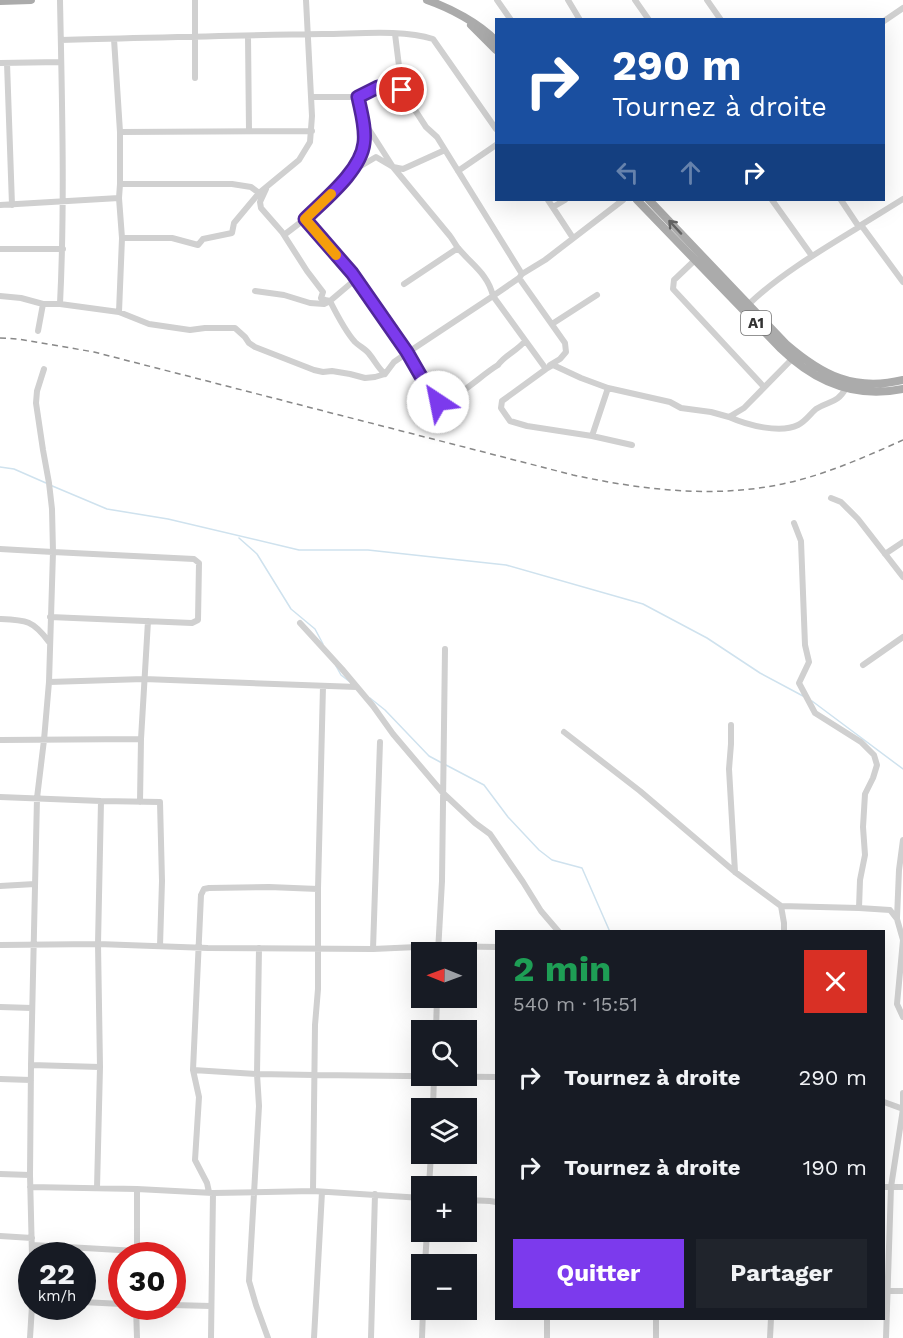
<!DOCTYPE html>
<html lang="fr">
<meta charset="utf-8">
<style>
:root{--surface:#171b24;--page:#20242c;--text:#f1f3f6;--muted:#9ea1a6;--accent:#7c3aed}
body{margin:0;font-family:"Work Sans",sans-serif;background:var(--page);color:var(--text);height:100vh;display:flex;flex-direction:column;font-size:22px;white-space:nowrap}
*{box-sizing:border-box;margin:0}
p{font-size:20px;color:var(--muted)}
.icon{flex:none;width:33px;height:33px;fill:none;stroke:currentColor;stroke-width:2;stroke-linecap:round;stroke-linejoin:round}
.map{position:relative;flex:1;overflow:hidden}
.sheet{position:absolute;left:495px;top:930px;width:390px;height:390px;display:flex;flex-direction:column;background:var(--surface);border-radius:0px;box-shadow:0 6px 24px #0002}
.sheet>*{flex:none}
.hud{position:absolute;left:495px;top:18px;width:390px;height:183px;border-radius:0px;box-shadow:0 6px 24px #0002;background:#1a4fa0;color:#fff;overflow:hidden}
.needle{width:39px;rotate:271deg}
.fabs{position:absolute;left:411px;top:942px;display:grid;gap:12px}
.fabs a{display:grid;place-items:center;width:66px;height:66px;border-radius:0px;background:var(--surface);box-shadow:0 6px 24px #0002;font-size:30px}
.speed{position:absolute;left:18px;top:1242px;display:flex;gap:12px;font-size:30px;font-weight:700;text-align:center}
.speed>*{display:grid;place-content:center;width:78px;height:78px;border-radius:50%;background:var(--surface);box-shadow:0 6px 24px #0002;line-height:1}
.speed small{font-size:15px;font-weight:400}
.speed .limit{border:9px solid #d22;background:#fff;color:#111}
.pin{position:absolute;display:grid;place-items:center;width:51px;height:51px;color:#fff;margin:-26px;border:3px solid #fff;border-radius:50%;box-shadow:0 2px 6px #0007}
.me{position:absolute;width:66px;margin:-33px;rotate:326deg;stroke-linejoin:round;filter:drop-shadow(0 0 4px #0008)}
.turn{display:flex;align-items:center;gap:21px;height:126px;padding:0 18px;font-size:27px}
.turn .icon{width:78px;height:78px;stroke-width:2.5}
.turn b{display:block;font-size:42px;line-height:51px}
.lanes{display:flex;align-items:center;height:57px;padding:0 18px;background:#0003;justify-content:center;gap:30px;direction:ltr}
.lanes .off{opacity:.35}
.round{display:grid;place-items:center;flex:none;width:63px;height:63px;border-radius:0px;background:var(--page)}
.overview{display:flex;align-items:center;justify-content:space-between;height:102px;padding:0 18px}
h1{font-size:36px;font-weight:700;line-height:45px;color:#1e9e55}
.button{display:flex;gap:12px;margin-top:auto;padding:12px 18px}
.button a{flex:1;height:69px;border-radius:0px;background:var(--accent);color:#fff;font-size:24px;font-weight:700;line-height:69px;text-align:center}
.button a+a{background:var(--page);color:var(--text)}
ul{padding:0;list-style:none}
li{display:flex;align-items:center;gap:18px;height:90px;padding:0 18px}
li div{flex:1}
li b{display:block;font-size:22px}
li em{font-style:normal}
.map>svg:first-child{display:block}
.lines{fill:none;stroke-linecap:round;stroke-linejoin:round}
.stream{stroke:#cfe2ee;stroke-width:1.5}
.minor{stroke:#d0d0d0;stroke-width:6}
.major{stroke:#ababab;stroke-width:8}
.rail{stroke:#888;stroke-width:1.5;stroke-dasharray:6 4.5;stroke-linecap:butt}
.oneway{stroke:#636363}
.route-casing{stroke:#51269a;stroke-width:15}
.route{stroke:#7c3aed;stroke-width:10}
.slow{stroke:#f59e0b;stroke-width:10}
.labels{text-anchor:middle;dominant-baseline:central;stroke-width:6;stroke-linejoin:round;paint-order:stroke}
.shield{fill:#fff;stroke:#707070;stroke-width:1.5}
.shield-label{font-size:15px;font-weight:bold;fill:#333}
</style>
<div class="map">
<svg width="903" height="1338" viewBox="0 0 903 1338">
<rect width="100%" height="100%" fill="#fff"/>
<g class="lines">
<path class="stream" d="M0,467L14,469L46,483
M50,485L107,509L168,519L299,550H368L506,565L643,604L707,638L760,673L803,696
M239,538L257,554L291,609L315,629L323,644
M336,666L341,675L350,682
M370,698L385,710L429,756L442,763
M812,701L903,769
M446,765L484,785L508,817L539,850L552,860L582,868L610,932"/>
<path class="minor" d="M195,0V78
M497,0L511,20
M568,0L580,20
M635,0L649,20
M707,0L721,20
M884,21L903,8
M395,34L402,90L426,127L437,137L522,274
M248,36L249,131
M114,39L120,132V184L119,198L122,238L119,312
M61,40C148,38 236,35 323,34C356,34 402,29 433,39L496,129
M0,63L61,62
M7,63L12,205
M312,97H358L377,87L397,91L402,90
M363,120L393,167L450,236C453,240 455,244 458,248C472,265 488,274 493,296L546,369L553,365L581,378L608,388L670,402L681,408L711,412L729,417L744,408L795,356
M120,132L312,131
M354,170L376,157L393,167L403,169L445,150
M458,171L496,145
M120,184H232L251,187L259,193L299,160L310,142L312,116L306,0
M266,189L260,202L261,208L282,232L307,271L323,292L321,298L325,300L330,301C337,315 345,331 355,342C360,347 366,349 370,355C375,361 378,368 385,374
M548,200L573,238
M772,200L812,256
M841,200L859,227L861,225L903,282
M0,205L119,198
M553,207L565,200
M305,219L352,273L407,353L434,399L439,402C457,400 481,375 498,365C505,355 517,351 525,341
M861,225L903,199
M284,235L305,219L353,171L360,159L364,143V133L358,97
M122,238H172L198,245L203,239L232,233L234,223L259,193
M0,249H63
M695,260L674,280L673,289L764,387
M519,278L565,343L566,352L560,359L550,365
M404,284L458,248
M255,291L284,295L310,303L324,304L330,301L356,279
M0,296L21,298L43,304H60L119,312L149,324L190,330L205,328H235L245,337L249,343L255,347L314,370L323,372L332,371L350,374L365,378L375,377L385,374L394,362L407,353L493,296L519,278L522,274L545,260L623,200
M60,304C65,203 62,101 60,0
M749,304C779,275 823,249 859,227
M552,324L597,295
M38,331L43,304
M546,369L502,401L501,408L510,421L527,426L592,436L632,445
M729,417C747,425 780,434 798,425C806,421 810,414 816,409C830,400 837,404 846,388
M592,436L608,388
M831,498L841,502L858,519L903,577
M794,523L801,541L805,645L809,662L799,683L815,713L861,742L874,755L877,765L873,778L865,794L863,827L865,855L860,880L859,908
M0,549L53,552L52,509L49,483L43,450L36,403L37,391L44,369
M885,554L903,542
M0,619C26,620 33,620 49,642
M300,623L342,669L373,706L393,734L443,793L475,823L490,834L523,882L541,911L559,932
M863,665L903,637
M49,682L144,679L357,687
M731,725V744L729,769L735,872
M564,732L640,791L735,872L781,906L784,923V932
M0,740L141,739
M0,797L101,801L160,802L162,881L160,946
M140,802L141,739L148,621
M0,886L35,884
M318,889L323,686
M781,906L859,908L890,910L897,919L903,940L897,1004L903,1017
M897,918L899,870L903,840
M0,945L98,944L208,948L373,949L439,946L496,947
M259,948L257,1074L259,1106L249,1281L256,1305L268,1338
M373,949L380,742
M438,952L442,881L445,649
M0,1007L32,1008
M436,1030L437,998
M31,1065L100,1067
M193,1070L257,1074L315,1075L496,1077
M0,1079L31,1080
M884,1102L903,1109
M433,1108L434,1076
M0,1174L30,1175
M429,1186L431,1154
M30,1187L137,1189L213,1193L313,1191L422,1198
M884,1187H903
M97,1188L100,1067L98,944L101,801
M209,1192L207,1183L195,1160L199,1097L193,1070L201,895L204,889L209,888L269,887L318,889V989L315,1025L313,1191
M466,1200L490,1201L496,1202
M0,1236L32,1238
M32,1245L137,1251
M32,1256L30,1175L31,1065L37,798L44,740L49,682L53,552L194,559L199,563L198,620L192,623L50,617
M137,1256V1189
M425,1264L427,1232
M884,1291H903
M82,1302L122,1304
M172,1305L211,1306
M136,1306L137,1338
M30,1338L32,1306
M211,1338L213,1193
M314,1338L322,1192
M371,1338L375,1194
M422,1338L423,1310
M547,1338V1318
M656,1338V1318
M770,1338L771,1318
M886,1338L891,1187L903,1109V1093"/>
<path class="major" d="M427,0C450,8 479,23 496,41
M0,1L31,0
M471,25L496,50
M637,200L781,349C815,382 855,399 903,389
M649,200L786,344C822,375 854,392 903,380"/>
<path class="rail" d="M0,338L18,339L94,352L573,475C643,490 716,499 787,483C827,474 865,457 903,440"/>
</g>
<defs><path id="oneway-shaft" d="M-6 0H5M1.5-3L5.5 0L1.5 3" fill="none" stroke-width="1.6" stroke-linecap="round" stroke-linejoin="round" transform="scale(1.5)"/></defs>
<use class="oneway" href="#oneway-shaft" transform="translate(675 227) rotate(-133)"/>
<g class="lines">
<defs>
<path id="route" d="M402,90L397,91L378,87L358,97C361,112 366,128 364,143C361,171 324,200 305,219L352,273L407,352L434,399L438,402"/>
</defs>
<use href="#route" class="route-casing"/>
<use href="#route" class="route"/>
<path class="slow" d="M331,194L305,219L336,255"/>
</g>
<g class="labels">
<rect class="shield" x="741" y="311" width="30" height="24" rx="4.5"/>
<g class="shield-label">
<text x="756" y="323">A1</text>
</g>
</g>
</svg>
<div class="fabs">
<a><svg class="needle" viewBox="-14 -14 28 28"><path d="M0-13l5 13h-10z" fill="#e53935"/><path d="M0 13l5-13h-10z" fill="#9ea1a6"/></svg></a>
<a><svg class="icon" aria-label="search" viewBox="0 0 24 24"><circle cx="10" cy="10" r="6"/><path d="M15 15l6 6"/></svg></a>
<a><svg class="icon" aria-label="layers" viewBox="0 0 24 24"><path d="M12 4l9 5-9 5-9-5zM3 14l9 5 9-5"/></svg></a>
<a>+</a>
<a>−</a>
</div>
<div class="speed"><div>22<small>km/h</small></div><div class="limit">30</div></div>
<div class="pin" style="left:402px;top:90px;background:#d93025"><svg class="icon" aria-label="arrive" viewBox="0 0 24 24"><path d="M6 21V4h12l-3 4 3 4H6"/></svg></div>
<svg class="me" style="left:438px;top:402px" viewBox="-20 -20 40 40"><circle r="19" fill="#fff"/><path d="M0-13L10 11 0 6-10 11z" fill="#7c3aed"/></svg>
<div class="hud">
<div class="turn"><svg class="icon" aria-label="right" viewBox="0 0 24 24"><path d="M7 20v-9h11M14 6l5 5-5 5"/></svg><div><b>290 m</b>Tournez à droite</div></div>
<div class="lanes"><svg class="icon off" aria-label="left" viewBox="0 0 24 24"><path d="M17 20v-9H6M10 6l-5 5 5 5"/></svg><svg class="icon off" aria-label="ahead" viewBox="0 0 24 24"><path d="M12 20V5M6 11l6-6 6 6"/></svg><svg class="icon" aria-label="right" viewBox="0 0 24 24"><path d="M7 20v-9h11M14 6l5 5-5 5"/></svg></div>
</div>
<section class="sheet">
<div class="overview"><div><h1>2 min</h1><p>540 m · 15:51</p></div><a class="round" style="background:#d93025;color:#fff"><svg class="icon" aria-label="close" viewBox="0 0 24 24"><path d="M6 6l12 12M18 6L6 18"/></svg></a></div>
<ul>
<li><svg class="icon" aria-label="right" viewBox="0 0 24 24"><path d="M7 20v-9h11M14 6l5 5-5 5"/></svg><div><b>Tournez à droite</b></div><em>290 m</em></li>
<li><svg class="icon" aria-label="right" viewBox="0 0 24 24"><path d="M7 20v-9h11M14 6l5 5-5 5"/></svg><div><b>Tournez à droite</b></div><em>190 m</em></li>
</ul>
<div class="button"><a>Quitter</a><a>Partager</a></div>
</section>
</div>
